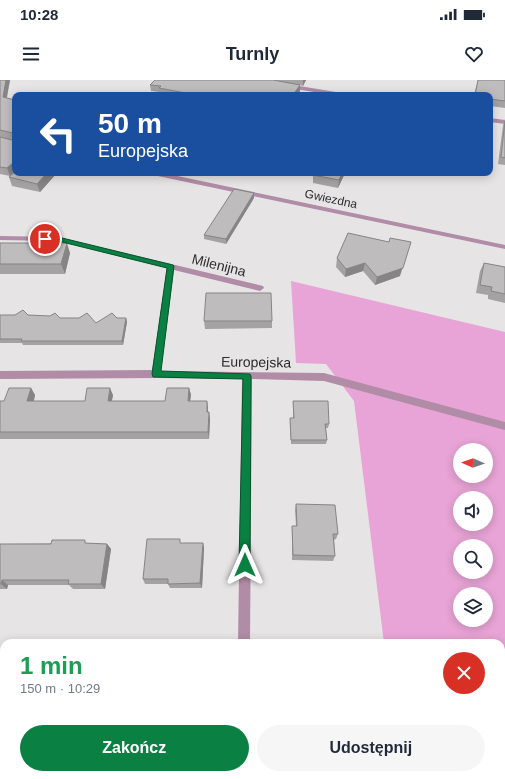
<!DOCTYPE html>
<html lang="pl">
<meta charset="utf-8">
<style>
:root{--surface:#fff;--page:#f6f6f7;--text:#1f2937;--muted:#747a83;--accent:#0b8043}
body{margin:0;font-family:Helvetica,sans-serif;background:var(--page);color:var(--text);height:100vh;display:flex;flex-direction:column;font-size:15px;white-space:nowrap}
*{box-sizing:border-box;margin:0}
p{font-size:13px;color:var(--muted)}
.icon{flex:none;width:22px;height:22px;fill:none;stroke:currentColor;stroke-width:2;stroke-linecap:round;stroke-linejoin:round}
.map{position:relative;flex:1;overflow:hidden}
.panel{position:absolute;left:0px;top:559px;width:505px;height:140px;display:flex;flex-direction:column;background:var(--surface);border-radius:12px 12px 0 0;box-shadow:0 2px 10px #0003}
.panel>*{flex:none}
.guide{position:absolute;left:12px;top:12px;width:481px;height:84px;border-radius:8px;box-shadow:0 2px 10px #0003;background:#1a4fa0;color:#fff;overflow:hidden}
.needle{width:26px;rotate:272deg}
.tools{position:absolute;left:453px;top:363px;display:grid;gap:8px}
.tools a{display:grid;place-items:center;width:40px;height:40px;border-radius:50%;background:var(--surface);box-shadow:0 2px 10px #0003;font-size:20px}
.pin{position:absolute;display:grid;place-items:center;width:34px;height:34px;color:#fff;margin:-17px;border:2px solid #fff;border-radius:50%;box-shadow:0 1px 4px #0007}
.me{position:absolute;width:44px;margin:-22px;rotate:0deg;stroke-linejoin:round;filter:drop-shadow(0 0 3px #0008)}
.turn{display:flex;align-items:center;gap:14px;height:84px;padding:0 20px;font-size:18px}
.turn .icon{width:52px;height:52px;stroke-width:2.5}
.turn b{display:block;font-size:28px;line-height:34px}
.round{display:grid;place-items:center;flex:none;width:42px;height:42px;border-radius:21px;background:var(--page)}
.head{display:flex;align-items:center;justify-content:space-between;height:68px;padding:0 20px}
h1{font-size:24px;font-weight:800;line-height:30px;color:#1e9e55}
.primary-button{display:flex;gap:8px;margin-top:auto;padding:8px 20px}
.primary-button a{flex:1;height:46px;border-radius:24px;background:var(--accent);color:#fff;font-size:16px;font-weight:800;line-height:46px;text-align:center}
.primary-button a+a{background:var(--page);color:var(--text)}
.status{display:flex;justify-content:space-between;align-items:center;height:28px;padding:0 20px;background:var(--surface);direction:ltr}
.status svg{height:11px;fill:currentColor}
header{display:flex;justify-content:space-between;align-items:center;height:52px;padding:0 20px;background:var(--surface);font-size:18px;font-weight:800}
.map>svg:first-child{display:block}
.green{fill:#e8a4d6;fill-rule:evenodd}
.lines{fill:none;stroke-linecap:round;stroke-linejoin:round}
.street{fill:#b18ca6;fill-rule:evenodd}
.wall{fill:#a4a2a3}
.shaded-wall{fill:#868485}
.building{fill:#bfbcbe;stroke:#868485}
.route{fill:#0b8043;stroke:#07532c}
.labels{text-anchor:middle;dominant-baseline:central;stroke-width:3;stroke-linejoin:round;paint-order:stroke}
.far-street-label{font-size:12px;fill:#2e2c2d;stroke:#e7e4e6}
.street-label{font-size:14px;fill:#2e2c2d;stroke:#e7e4e6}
</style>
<div class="status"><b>10:28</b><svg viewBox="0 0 49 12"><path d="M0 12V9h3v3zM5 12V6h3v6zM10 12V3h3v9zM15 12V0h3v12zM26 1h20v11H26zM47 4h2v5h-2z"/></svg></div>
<header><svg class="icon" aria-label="menu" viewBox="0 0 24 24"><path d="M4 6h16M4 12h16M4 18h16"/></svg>Turnly<svg class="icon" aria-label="heart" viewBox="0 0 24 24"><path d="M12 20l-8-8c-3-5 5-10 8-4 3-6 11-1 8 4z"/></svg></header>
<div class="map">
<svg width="505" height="699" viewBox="0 0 505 699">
<rect width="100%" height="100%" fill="#e7e4e6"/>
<path class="green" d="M291,201L505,252V699H402V695H501V563H384L354,321L326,284L296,283ZM460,370H486V396H460ZM460,418H486V444H460ZM460,466H486V492H460ZM460,514H486V540H460Z"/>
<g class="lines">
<path class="street" d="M287,4L342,13L345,15H331L285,7L284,6Z
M490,38L505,40V44L490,42Z
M150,93H163L505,165V169L153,95Z
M0,156L58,157L263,206L264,208L260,211L174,190L161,291L324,293L505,342V350L324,301L252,299L250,563H238L242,299L156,298L0,299V291L152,290L167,188L58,161L0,160Z
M0,569H4V581H0Z
M236,695H250V699H236Z"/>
</g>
<path class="wall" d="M0,0H10L7,18L15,20V91L10,96L0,94Z
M155,0H306L303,6L300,5V11L297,15H165L160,14L159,12L151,11L150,5Z
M478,0H505V28L490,26V15H474Z
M505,39V85L498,84L503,45Z
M345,93L338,108L313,103V95Z
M56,94L40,112L12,106L9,97Z
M254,113V118L226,164L204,159V155Z
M348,153L400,196L375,205L363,191L345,197L336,187L337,178Z
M0,163L70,173L65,194H0Z
M484,183L505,187V223L488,219V215L476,213L480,191Z
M0,235H28L60,238H79L96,243L117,238H126L127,242L123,265H23L22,263H0Z
M204,241H272V248L205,249Z
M31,308L35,315L34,321H85L113,315L112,321H165L189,308L191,315L190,321H207L208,332H209L210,339L209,359H0V321H4Z
M293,321L329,344L328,348H326L327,360L326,364H291L290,342V338H293Z
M296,424L338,454L336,459L334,460L335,476L333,481L292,480V446H296L295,430Z
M88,463L107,464L111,469L105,509H73L69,505H8L7,509H0V464Z
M181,463H203L204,468L202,508H170L168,504H145L143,499Z"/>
<path class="shaded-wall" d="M6,0H10L5,25L3,17Z
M303,0H306L303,6Z
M300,5V11L297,15H293Z
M15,81V91L10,96L7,88Z
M47,93H56V94L40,112L37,104Z
M342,93H345L338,108L339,100Z
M254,113V118L226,164V159Z
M411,162L400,196L375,205L377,197Z
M67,163L70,173L65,194L61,184Z
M365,183L363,191L345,197L346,189Z
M126,238L127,242L123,265L122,261Z
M31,308L35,315L32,328L27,321Z
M110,308L113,315L110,328L108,321Z
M189,308L191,315L189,328L188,321Z
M207,321L208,328V339L207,332Z
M209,332L210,339L209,359L208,352Z
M203,463L204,468L202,508L200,503Z
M107,464L111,469L105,509L101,504Z
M2,500L8,505L7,509L1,504Z
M1,639L4,640V656L0,673V643Z
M176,695H178V699H176Z"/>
<path class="building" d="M0,0H6L3,17L15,20V81L7,88L0,87V57L12,60L14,58L13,53L0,50Z
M155,0H273L300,5L293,15H196L159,8L161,6L150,5Z
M478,0H505V21L490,19V15H475Z
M505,41V78L501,77Z
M15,92V93H47L37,104L9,97Z
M315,93H342L339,100L313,95Z
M234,109L254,113L226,159L204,155Z
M348,153L389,162L390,158L411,162L403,188L377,197L365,183L346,189L337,178Z
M0,163H67L61,184H0Z
M484,183L505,187V214L491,211L492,207L480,205Z
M206,213H271L272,241H204Z
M23,230L28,235L50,236L55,233L60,238H79L87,233L96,243L112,233L117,238H126L122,261H21L22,259H0V235H15Z
M9,308H31L27,321H85L87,308H110L108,321H165L167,308H189L188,321H207V332H209L208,352H0V321H4Z
M293,321H328L329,344H325L327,360H291L290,338H294Z
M296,424L335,425L338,454H333L335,476L293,475L292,446H297Z
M147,459H180V463H203L200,503L168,504V499H143Z
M52,460H85V463L107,464L101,504H68L69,500H2L1,504H0V464H51Z
M60,695H176V699H59Z"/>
<path class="route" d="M42,157H58L173,185L174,186L161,291L250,294L251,296L250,485L249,488L245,490L241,488L239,485L243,299L153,297L152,294L167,188L58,161H45L41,159Z"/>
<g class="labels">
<g class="far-street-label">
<text transform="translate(331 119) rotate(12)">Gwiezdna</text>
</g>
<g class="street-label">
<text transform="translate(219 185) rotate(14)">Milenijna</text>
<text transform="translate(256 282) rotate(1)">Europejska</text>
</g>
</g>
</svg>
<div class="tools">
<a><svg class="needle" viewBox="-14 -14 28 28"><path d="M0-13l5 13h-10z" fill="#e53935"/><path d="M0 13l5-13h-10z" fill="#747a83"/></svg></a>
<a><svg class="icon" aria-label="sound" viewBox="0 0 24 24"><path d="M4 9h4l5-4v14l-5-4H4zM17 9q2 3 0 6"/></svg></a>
<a><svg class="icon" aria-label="search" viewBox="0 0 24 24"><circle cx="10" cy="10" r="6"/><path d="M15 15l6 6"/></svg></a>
<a><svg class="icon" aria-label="layers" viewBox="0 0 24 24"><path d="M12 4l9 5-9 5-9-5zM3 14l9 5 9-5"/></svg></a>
</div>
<div class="pin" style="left:45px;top:159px;background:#d93025"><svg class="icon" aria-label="arrive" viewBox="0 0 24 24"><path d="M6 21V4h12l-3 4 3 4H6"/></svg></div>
<svg class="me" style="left:245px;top:485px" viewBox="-20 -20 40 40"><path d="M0-17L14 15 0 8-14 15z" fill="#0b8043" stroke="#fff" stroke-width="4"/></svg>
<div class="guide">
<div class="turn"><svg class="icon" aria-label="left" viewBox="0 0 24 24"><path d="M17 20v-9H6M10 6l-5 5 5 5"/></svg><div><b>50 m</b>Europejska</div></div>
</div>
<section class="panel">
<div class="head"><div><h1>1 min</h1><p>150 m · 10:29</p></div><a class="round" style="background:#d93025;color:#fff"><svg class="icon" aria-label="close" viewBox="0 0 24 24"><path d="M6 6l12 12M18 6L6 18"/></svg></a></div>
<div class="primary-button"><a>Zakończ</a><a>Udostępnij</a></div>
</section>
</div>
